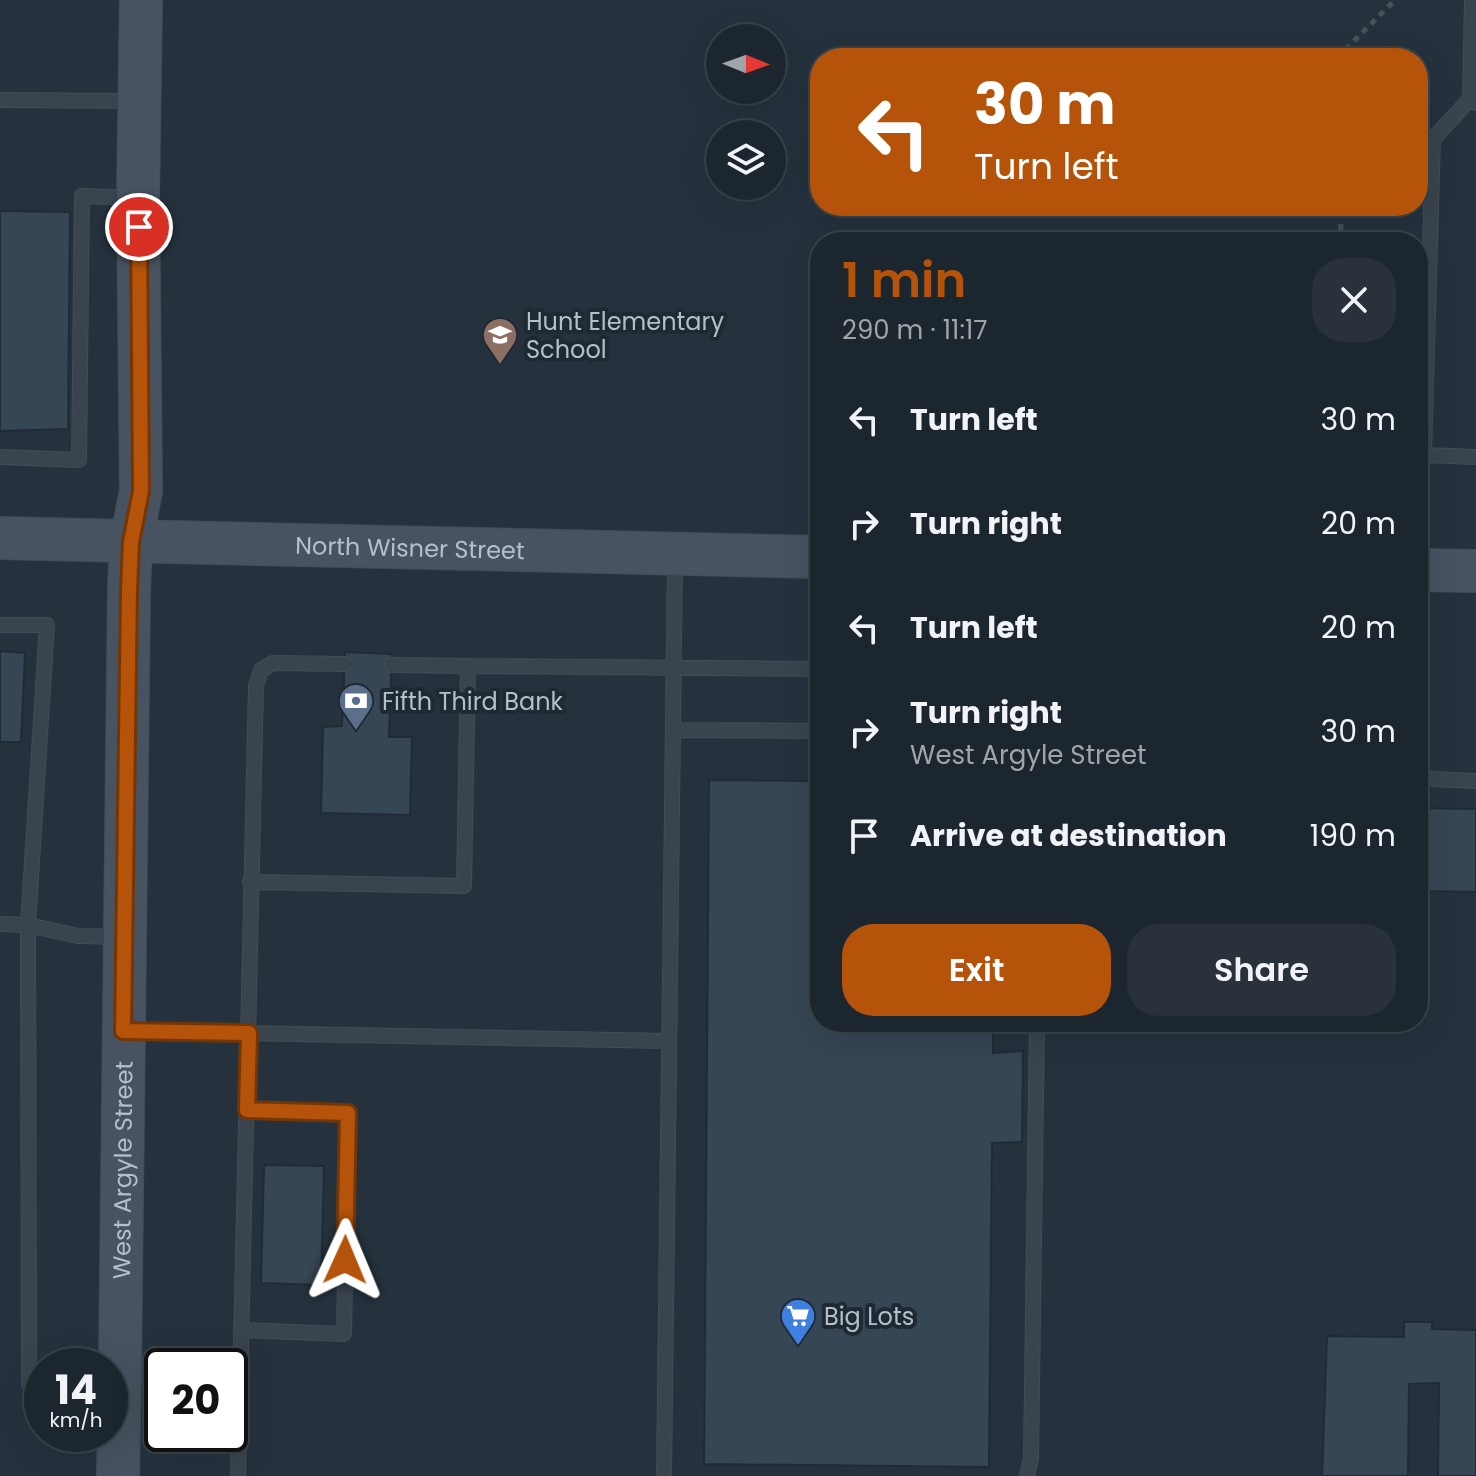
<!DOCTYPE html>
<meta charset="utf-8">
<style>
:root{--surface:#1c262e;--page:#29323a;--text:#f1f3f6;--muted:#a0a5aa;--line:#3a434a;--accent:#b45309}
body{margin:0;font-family:Poppins,sans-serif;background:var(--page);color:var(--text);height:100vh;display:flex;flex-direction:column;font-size:30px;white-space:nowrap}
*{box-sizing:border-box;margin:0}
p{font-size:26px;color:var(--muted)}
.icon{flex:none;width:44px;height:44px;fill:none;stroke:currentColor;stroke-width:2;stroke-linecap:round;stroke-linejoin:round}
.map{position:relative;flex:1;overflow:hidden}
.panel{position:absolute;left:810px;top:232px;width:618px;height:800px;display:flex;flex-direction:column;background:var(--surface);border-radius:32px;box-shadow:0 8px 32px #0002,0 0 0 2px var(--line)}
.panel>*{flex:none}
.hud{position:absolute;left:810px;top:48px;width:618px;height:168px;border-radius:32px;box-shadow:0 8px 32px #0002,0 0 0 2px var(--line);background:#b45309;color:#fff;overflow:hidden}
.needle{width:52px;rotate:91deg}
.controls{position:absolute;left:706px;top:24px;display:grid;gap:16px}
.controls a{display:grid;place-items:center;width:80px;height:80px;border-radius:50%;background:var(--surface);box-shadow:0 8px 32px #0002,0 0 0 2px var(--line);font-size:40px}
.speed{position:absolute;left:24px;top:1348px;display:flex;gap:16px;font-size:40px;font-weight:700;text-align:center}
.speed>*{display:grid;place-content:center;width:104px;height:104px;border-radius:50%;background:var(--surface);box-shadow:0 8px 32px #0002,0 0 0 2px var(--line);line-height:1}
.speed small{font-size:20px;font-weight:400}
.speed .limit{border:4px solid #111;border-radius:12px;background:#fff;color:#111}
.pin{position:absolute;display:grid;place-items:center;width:68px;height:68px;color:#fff;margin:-34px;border:4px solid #fff;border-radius:50%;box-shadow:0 2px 8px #0007}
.me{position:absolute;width:88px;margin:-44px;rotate:1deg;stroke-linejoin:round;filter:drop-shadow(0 0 6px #0008)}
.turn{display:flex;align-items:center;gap:28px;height:168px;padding:0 32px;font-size:36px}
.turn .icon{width:104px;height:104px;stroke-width:2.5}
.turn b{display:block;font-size:56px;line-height:68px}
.round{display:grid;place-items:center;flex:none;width:84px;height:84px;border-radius:32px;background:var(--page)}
.headline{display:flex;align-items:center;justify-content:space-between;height:136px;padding:0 32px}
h1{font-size:48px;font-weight:600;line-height:60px;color:var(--accent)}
.button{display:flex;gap:16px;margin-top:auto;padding:16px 32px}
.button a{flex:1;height:92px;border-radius:32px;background:var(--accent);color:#fff;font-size:32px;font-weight:600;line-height:92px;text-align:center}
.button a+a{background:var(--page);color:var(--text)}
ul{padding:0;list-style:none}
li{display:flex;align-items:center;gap:24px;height:104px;padding:0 32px}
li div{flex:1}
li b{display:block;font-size:30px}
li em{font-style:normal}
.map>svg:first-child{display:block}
.building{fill:#374654;stroke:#202b35;stroke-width:2}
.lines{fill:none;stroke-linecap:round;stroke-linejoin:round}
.lane-casing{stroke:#424d57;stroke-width:16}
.secondary-casing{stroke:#424d57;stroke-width:44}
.path{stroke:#405757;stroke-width:5;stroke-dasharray:6 6;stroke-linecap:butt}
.lane{stroke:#39444e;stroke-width:14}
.secondary{stroke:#475361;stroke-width:42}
.route-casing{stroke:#753606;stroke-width:20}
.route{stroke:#b45309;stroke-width:14}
.labels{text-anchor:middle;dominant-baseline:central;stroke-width:8;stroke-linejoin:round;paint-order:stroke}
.poi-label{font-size:24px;fill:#b5bfc9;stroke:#1e2933;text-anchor:start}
.street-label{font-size:24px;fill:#b5bfc9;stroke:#1e2933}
</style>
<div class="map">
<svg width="1476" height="1476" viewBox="0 0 1476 1476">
<rect width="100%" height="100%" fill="#25323e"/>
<path class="building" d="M0,211L70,212L68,429L0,431Z
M0,651L25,653L21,742H0Z
M345,652L392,654L389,737H412L410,815L321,813L323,727L342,726Z
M709,780L820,781V1022H993V1053L1023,1051L1022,1142L992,1143L989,1467L704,1464Z
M1418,808L1476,809V892L1418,891Z
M264,1165L324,1166L321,1285L261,1283Z
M1404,1322H1432V1329L1476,1330V1476H1438L1439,1383L1409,1384L1408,1476H1322L1327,1336L1404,1337Z"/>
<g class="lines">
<defs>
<path id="lane" d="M1472,0L1470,99L1476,103
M1470,99L1433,139L1424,455L1476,457
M0,100L135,101
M0,457L79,460L82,196L134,198
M0,625H47L28,925L29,1384H42
M392,665L468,666
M673,730L820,731
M1418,775L1433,779L1476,781
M250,882L464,886L468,666L820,669
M0,924L28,925L78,936L122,937
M126,1031L669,1041
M241,1330L344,1334L348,1113L247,1110
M238,1476L256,686L261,670L273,663L345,664
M664,1476L675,558
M1027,1476L1031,1458L1037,1022"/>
<g id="secondary">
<path id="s1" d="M0,538L820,557"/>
<path d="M1418,570L1476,571"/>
<path id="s2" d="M118,1476L120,1367L129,590L131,542L141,491L138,198L141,0"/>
</g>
</defs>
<use href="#lane" class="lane-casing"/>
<use href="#secondary" class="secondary-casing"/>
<path class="path" d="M1337,58L1395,0
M1340,242L1342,206"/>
<use href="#lane" class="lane"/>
<use href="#secondary" class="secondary"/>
</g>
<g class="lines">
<defs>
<path id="route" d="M139,227L141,491L131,542L129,590L123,1031L249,1033L247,1110L348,1113L345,1260"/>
</defs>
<use href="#route" class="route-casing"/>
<use href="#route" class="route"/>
</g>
<defs>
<symbol id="school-pin" viewBox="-11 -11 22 30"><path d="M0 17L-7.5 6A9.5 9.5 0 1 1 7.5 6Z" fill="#8d6e63" stroke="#1e2933"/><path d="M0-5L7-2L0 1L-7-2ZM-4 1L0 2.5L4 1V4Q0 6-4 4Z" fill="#fff"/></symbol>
<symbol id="bank-pin" viewBox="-11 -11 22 30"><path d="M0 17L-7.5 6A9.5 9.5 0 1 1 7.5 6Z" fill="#5c6f8a" stroke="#1e2933"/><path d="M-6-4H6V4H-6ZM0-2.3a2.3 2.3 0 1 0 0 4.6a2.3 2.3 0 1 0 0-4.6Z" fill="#fff"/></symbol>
<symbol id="supermarket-pin" viewBox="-11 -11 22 30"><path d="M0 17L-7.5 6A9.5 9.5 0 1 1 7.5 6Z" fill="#3f7fe0" stroke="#1e2933"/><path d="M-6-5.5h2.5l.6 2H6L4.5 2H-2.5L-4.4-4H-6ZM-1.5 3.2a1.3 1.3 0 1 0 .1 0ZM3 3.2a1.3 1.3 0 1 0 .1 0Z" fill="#fff"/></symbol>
</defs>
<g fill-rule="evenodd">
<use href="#school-pin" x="480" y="315" width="40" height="54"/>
<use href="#bank-pin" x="336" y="681" width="40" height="54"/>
<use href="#supermarket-pin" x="778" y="1296" width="40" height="54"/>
</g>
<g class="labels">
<g class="poi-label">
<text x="526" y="321">Hunt Elementary<tspan x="526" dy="28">School</tspan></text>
<text x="382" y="701">Fifth Third Bank</text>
<text x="824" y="1316">Big Lots</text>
</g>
<g class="street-label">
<text stroke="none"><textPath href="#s1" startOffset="410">North Wisner Street</textPath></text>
<text stroke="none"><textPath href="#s2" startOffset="306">West Argyle Street</textPath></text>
</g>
</g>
</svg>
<div class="controls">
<a><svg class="needle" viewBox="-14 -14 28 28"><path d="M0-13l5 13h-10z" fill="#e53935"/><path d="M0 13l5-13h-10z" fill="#a0a5aa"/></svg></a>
<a><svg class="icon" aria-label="layers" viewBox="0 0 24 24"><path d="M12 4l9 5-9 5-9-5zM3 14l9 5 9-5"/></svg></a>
</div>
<div class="speed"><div>14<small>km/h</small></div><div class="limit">20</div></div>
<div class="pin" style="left:139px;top:227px;background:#d93025"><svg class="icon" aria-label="arrive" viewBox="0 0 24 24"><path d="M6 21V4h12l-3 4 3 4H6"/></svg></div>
<svg class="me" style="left:345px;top:1260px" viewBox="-20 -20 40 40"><path d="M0-17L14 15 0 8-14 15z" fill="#b45309" stroke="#fff" stroke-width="4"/></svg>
<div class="hud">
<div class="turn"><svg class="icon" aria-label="left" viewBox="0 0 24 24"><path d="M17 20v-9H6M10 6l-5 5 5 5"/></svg><div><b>30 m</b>Turn left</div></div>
</div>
<section class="panel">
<div class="headline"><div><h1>1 min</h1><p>290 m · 11:17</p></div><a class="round"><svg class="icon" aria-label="close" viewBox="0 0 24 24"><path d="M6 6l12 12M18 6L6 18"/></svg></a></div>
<ul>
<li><svg class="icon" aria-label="left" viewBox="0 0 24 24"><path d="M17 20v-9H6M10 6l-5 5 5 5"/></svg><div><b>Turn left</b></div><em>30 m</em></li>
<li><svg class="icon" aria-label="right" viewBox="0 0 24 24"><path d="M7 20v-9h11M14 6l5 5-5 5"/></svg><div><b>Turn right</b></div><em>20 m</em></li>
<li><svg class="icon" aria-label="left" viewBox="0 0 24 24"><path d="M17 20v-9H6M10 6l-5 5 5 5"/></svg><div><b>Turn left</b></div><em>20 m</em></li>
<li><svg class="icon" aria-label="right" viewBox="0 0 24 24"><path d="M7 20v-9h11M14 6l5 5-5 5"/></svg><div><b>Turn right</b><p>West Argyle Street</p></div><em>30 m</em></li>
<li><svg class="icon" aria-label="arrive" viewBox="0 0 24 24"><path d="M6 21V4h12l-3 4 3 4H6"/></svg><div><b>Arrive at destination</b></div><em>190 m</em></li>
</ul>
<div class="button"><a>Exit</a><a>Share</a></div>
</section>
</div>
